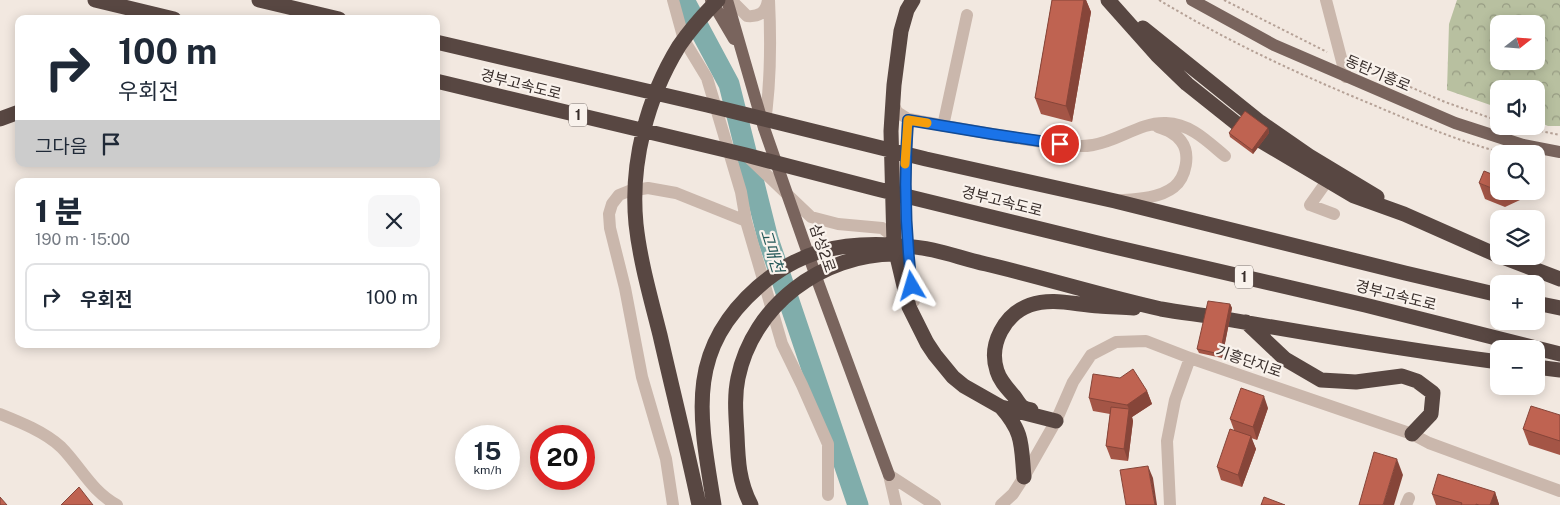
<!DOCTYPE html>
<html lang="ko">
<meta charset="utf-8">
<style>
:root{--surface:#fff;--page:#f6f6f7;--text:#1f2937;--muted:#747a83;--line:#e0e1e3}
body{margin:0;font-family:"Public Sans","Noto Sans KR",sans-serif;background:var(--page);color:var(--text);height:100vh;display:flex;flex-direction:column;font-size:19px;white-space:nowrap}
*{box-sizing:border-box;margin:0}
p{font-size:16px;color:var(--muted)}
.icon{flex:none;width:28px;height:28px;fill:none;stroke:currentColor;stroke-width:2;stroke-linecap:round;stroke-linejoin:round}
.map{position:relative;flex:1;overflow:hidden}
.drawer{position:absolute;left:15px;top:178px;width:425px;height:170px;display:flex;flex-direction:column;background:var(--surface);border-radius:10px;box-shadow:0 2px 12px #0003}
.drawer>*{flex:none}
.banner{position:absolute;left:15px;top:15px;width:425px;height:152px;border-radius:10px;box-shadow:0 2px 12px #0003;background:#fff;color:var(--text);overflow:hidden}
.needle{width:32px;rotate:73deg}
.buttons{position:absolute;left:1490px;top:15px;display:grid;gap:10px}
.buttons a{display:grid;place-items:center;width:55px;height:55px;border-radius:10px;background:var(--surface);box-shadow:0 2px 12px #0003;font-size:25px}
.speed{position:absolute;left:455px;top:425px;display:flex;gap:10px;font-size:25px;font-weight:700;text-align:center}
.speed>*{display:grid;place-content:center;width:65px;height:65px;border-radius:50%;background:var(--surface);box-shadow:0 2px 12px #0003;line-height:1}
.speed small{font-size:12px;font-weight:400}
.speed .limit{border:8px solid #d22;background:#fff;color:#111}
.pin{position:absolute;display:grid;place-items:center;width:42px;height:42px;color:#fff;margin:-21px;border:2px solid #fff;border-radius:50%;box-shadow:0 1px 5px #0007}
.me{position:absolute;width:55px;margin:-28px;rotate:353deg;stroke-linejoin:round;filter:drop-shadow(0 0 4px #0008)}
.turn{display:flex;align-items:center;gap:18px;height:105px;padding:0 20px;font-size:22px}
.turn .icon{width:65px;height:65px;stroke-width:2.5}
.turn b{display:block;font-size:35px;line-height:42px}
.then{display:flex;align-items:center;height:48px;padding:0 20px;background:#0003;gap:10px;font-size:19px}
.round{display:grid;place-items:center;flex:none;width:52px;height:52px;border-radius:10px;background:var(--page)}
.summary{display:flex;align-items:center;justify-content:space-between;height:85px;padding:0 20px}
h1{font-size:30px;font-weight:800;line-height:38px}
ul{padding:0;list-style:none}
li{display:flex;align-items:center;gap:15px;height:68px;margin:0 10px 8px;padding:0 10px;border:2px solid var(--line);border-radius:10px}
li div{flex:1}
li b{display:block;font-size:19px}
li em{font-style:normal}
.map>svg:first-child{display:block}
.forest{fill:url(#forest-crowns);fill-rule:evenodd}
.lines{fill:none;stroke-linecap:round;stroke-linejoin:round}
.river{stroke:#80adab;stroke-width:21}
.path{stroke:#b5a196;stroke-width:2;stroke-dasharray:2.5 2.5;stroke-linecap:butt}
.minor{stroke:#cab7ac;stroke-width:12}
.major{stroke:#79645d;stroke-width:12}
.highway{stroke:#584742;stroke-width:15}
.wall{fill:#a45546}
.shaded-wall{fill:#864539}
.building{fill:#bf6351;stroke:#864539}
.route-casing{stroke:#114b97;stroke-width:12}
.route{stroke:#1a73e8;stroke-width:9}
.slow{stroke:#f59e0b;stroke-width:9}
.labels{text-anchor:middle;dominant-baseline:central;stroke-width:4.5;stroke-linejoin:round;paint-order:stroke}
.shield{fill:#f9f2ec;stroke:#726965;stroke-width:1}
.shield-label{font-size:14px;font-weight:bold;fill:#382e2b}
.street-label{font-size:15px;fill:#382e2b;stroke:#f9f2ec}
.water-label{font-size:16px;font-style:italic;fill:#225757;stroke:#f9f2ec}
</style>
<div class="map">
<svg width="1560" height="505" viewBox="0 0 1560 505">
<defs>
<pattern id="forest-crowns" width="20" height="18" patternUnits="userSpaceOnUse" patternTransform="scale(1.25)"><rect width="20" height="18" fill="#b8c0a0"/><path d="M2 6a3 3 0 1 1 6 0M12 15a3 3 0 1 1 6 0" fill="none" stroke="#979c83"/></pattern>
</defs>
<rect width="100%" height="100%" fill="#f2e8e0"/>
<path class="forest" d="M1457,0H1560V126H1548L1536,121V89H1499V108L1447,90L1449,24ZM1499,24H1536V61H1499Z"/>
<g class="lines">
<path class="river" d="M684,0L729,84L768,239L858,505"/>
<path class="path" d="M1159,0C1227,41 1298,74 1371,104C1416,123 1460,142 1507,154
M1224,0L1327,52
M1355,63L1445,102L1499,121
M1516,126L1560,135"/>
<path class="minor" d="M673,0L684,40L707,78L741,192L746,221L782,344L802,385L828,444V495
M731,0L747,16C759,17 766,13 768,0
M1326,0L1346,77
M892,101L897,112L908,119C953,127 998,136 1044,142C1060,144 1077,148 1093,145C1119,141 1140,122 1166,123C1191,124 1207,141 1225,156
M908,119C904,180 903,241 914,301
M943,126L967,15
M764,128C771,86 771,42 769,0
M746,155L811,217L838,224L882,228L894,237
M1327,181L1310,205L1334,214
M1122,200C1138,199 1160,198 1174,187C1186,177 1191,154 1181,141C1175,133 1167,130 1158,127
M0,414C20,422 45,432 61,447C80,466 92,492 117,505
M889,475L935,505
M889,475L896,505
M673,505L666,459L642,377L625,288L610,228L609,214L612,204L619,195L629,191L648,188L676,193L746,221
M1001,505L1013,494L1024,477L1056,421L1073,382L1091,355L1116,342L1146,341L1190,358L1412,434L1429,443L1560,491
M1170,505L1167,441L1175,400L1190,358
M1406,505L1409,498"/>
<path class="major" d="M711,0L734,39
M727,0L764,128L819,285L889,475
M1192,0L1274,45L1455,123L1523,145L1560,152"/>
<path class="highway" d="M95,0L174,19
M259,0L339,19
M913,0L907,10L901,31L894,85L891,131L894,244L909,307L927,343L935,355L953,377L964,386L1001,407L1056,421
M1108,0L1157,55L1187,84L1251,135L1354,196L1404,214L1499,256
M1143,28L1260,122L1309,156L1377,197
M436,42L707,105L926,159L1115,201L1405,273L1499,295
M436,81L746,155L877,189L1106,245L1365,305L1560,354
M0,119L19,112
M1500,256L1560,279
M1536,303L1560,308
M1246,322L1285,359L1321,380L1356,382L1402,376L1417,381L1433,393L1431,414L1412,434
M1536,367L1560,370
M1001,407C1024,433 1021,445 1024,477
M1031,410C1020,408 1020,404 1014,396C1007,388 1000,381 997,371C988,344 1005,314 1030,305C1053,297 1076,305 1099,306C1110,307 1122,307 1134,308
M699,505C687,448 673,392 660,335C651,299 640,261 636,224C630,163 647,98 679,46C690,30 704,14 718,0
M714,505C700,418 684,352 758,287C799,251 840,242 893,245C906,246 920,247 933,250C951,254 968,260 986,264C1045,278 1103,296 1161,309C1183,313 1205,315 1226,319C1317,335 1407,350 1499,362
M751,505C739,482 738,461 737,435C736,416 734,397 738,378C753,305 822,254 895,254"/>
</g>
<path class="wall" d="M1052,0H1086L1091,12L1072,122L1041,114L1035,98Z
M1268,128L1269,133L1253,154L1230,137L1229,133Z
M1479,183L1499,191H1517L1520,200L1505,207L1485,199Z
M1230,304L1232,308L1222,358L1199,353L1197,349Z
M1147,391L1152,404L1132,417L1133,421L1128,461L1111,459L1106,446L1110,414L1093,411L1089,398Z
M1268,408L1257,440L1251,438L1256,449L1242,487L1221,480L1217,467L1234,430L1230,419Z
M1560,415V455L1529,445L1523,429Z
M1495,492L1499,505H1436L1432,494Z"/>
<path class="shaded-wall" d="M1084,0H1086L1091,12L1072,122L1066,106Z
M1268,128L1269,133L1253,154L1252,150Z
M1230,304L1232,308L1222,358L1220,354Z
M1147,391L1152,404L1132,417L1133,421L1128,461L1124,449L1129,409L1127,405Z
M1264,396L1268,408L1257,440L1253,427Z
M1251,436L1256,449L1242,487L1238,475Z
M1397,459L1403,475L1394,505H1383Z
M1148,466L1153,478L1157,505H1155Z
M1495,492L1499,504V505H1490Z"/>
<path class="building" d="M1052,0H1084L1066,106L1035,98Z
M1245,111L1268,128L1252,150L1229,133Z
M1484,171L1499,177V191L1479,183Z
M1208,301L1230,304L1220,354L1197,349Z
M1133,369L1147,391L1127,405L1089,398L1093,374L1120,378Z
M1241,388L1264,396L1253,427L1230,419Z
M1531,406L1560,415V441L1523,429Z
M1111,407L1129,409L1124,449L1106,446Z
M1230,429L1251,436L1238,475L1217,467Z
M1374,452L1397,459L1383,505H1359Z
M1148,466L1155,505H1126L1120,470Z
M1438,474L1495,492L1490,505H1479L1476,504V505H1461L1462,503L1432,494Z
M79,487L93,505H61Z
M0,497L7,505H0Z
M1264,497L1285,505H1261Z"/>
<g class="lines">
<defs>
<path id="route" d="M912,286C905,231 904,176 908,120L992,134L1060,144"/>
</defs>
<use href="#route" class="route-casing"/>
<use href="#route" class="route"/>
<path class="slow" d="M905,164L908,120L927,123"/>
</g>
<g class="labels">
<g class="shield">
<rect x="569" y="103.5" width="18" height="23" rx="4"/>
<rect x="1235" y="265.5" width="18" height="23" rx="4"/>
</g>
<g class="shield-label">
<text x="578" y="115">1</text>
<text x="1244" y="277">1</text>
</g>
<g class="street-label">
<text transform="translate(1378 73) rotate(23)">동탄기흥로</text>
<text transform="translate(521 84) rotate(14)">경부고속도로</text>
<text transform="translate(1002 201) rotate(14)">경부고속도로</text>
<text transform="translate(823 248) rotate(71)">삼성2로</text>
<text transform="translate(1396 295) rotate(14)">경부고속도로</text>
<text transform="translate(1249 361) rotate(19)">기흥단지로</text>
</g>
<g class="water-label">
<text transform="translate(772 251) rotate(73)">고매천</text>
</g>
</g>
</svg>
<div class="buttons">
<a><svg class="needle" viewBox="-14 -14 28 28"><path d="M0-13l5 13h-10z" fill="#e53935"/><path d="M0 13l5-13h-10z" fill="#747a83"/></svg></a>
<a><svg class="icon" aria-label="sound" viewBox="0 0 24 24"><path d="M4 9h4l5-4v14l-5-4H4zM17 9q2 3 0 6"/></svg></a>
<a><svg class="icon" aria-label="search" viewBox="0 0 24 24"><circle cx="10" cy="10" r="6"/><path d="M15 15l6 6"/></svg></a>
<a><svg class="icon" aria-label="layers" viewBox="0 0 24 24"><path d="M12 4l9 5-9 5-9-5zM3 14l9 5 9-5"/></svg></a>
<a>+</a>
<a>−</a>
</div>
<div class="speed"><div>15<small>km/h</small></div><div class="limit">20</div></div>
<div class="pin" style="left:1060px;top:144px;background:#d93025"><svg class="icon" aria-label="arrive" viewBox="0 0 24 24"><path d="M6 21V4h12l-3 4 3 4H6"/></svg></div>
<svg class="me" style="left:912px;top:286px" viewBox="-20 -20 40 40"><path d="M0-17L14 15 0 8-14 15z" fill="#1a73e8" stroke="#fff" stroke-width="4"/></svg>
<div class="banner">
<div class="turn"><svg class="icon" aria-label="right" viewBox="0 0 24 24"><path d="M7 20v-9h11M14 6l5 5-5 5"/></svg><div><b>100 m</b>우회전</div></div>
<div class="then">그다음<svg class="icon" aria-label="arrive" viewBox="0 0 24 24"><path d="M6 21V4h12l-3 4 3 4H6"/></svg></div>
</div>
<section class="drawer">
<div class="summary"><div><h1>1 분</h1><p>190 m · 15:00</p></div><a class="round"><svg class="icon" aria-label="close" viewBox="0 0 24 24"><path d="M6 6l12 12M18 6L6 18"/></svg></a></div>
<ul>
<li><svg class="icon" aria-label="right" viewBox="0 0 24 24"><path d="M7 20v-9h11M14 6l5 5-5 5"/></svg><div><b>우회전</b></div><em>100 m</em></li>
</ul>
</section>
</div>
